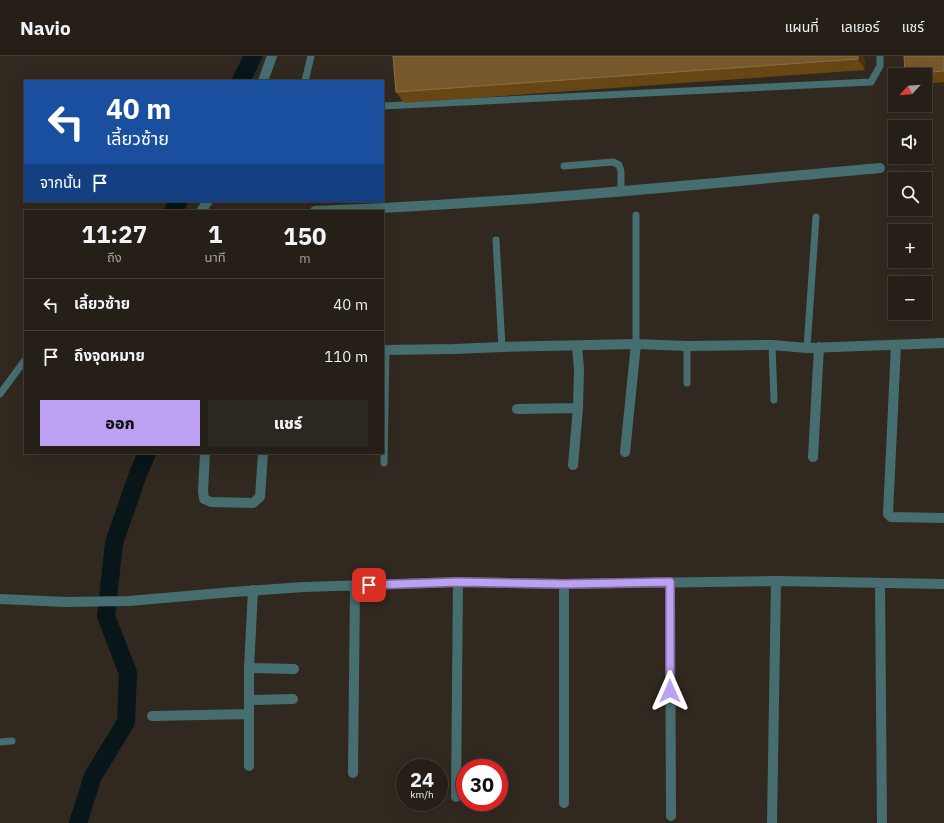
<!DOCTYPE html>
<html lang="th">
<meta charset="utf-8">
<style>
:root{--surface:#251f18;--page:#2d2721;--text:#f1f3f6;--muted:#a3a2a2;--line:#423d37;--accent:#bca0f2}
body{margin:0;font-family:"IBM Plex Sans","Noto Sans Thai",sans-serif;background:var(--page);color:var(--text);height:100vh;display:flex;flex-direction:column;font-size:15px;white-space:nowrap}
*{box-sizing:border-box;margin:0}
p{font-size:13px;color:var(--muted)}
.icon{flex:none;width:22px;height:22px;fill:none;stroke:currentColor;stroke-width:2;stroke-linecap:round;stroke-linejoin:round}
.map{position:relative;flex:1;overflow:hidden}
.details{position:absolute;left:24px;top:154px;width:360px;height:244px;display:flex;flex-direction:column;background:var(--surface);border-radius:0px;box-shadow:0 4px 16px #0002,0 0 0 1px var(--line)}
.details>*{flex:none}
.hud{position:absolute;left:24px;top:24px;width:360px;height:122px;border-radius:0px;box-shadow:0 4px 16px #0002,0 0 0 1px var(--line);background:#1a4fa0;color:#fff;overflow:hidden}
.needle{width:26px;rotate:244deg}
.controls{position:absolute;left:888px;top:12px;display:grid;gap:8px}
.controls a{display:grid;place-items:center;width:44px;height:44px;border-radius:0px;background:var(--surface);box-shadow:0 4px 16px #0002,0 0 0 1px var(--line);font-size:20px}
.speed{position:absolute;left:396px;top:703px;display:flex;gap:8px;font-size:20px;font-weight:700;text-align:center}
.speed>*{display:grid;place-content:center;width:52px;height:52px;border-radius:50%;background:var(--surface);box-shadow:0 4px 16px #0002,0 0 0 1px var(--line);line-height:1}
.speed small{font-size:10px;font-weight:400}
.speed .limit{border:6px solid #d22;background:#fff;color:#111}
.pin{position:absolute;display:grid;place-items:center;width:34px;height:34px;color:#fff;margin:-17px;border-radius:8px;box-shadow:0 2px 6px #0006}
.me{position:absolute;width:44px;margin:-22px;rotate:0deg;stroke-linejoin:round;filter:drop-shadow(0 0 3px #0008)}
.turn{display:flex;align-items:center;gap:14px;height:84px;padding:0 16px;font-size:18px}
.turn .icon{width:52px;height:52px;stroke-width:2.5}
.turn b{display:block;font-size:28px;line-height:34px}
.then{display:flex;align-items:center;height:38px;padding:0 16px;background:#0003;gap:8px;font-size:15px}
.eta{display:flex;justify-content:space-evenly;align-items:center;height:68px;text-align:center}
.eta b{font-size:24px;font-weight:800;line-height:28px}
.primary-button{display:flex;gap:8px;margin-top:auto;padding:8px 16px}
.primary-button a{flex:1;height:46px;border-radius:0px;background:var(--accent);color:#111;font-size:16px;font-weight:800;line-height:46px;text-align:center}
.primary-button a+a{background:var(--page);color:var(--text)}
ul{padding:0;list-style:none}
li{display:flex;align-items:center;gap:12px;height:52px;padding:0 16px;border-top:1px solid var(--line)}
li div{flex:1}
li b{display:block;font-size:15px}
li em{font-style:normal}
header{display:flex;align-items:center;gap:24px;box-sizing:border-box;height:56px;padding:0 20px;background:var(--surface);border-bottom:1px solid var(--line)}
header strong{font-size:19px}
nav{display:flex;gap:22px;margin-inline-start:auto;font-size:14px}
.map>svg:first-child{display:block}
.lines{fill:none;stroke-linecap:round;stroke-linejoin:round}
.canal{stroke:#081519;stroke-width:18}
.service{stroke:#466e70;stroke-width:7}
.minor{stroke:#466e70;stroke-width:10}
.wall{fill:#674613}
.shaded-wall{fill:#4b330f}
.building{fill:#76582a;stroke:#8a6f47}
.route-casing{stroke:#7a689d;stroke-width:10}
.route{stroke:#bca0f2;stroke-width:7}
</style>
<header>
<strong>Navio</strong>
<nav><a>แผนที่</a><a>เลเยอร์</a><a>แชร์</a></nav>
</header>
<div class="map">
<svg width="944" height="767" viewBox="0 0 944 767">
<rect width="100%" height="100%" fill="#312920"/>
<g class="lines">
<path class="canal" d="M241,25L253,0
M173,155L179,145
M78,767L93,720L126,666L128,617L106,560L114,487L138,418L147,397"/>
<path class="service" d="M305,25L311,0
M383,50L871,26L880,10V0
M564,110L613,106L619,109L621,115V135
M636,159V288
M496,184L502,291
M772,289L774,344
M807,292L816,161
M687,327V290
M0,338L25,304
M384,407L386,294
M0,686L12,685"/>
<path class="minor" d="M263,25L272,0
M201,155L208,145
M315,155C504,148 692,129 880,112
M896,289L888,458L891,461L944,462
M383,294L454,293L502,291L636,288L687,290L772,289L807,292L944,287
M517,353L578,352L579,313L577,290
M625,396L636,288
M205,397L203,435L204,443L211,446L253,447L260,441L263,397
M813,401L819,291
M573,409L578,352
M670,526L671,760
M564,528V747
M880,528L882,767
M0,543L66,546L129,545L233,536L304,531L458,526L564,528L776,525L944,528
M249,612L294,613
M249,644L293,643
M152,660L249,658
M249,710V612L253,534
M353,717L355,529
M456,741L458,526
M772,767L776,525"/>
</g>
<path class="wall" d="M393,0H864L865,14L404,47L396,36Z
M944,0V26L925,28V19H906L905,18Z"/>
<path class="shaded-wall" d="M858,0H864L865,14L858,3Z"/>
<path class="building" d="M393,0H858V3L396,36Z
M904,0H944V15L905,18Z"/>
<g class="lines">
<defs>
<path id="route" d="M369,529L458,526L564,528L670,526V635"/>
</defs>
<use href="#route" class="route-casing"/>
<use href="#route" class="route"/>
</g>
</svg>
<div class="controls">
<a><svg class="needle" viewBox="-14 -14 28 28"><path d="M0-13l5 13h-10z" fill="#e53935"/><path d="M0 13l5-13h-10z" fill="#a3a2a2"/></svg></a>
<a><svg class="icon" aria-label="sound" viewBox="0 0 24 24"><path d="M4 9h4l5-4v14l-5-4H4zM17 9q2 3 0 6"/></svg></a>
<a><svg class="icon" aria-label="search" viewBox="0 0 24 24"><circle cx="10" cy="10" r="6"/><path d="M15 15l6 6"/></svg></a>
<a>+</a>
<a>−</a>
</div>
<div class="speed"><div>24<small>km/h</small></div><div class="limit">30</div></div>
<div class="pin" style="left:369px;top:529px;background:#d93025"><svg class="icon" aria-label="arrive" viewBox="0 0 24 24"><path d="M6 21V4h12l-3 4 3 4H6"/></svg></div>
<svg class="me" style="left:670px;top:635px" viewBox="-20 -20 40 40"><path d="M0-17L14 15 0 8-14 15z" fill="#bca0f2" stroke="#fff" stroke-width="4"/></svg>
<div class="hud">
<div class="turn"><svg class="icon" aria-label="left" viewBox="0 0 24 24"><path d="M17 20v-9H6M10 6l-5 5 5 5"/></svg><div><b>40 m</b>เลี้ยวซ้าย</div></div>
<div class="then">จากนั้น<svg class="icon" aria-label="arrive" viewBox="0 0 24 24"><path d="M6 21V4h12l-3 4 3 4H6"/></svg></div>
</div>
<section class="details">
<div class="eta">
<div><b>11:27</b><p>ถึง</p></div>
<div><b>1</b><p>นาที</p></div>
<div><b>150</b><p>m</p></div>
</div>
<ul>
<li><svg class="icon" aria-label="left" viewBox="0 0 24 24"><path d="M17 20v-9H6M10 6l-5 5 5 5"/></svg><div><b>เลี้ยวซ้าย</b></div><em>40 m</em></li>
<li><svg class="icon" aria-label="arrive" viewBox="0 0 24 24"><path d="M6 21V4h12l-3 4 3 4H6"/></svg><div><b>ถึงจุดหมาย</b></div><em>110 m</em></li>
</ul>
<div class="primary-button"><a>ออก</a><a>แชร์</a></div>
</section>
</div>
